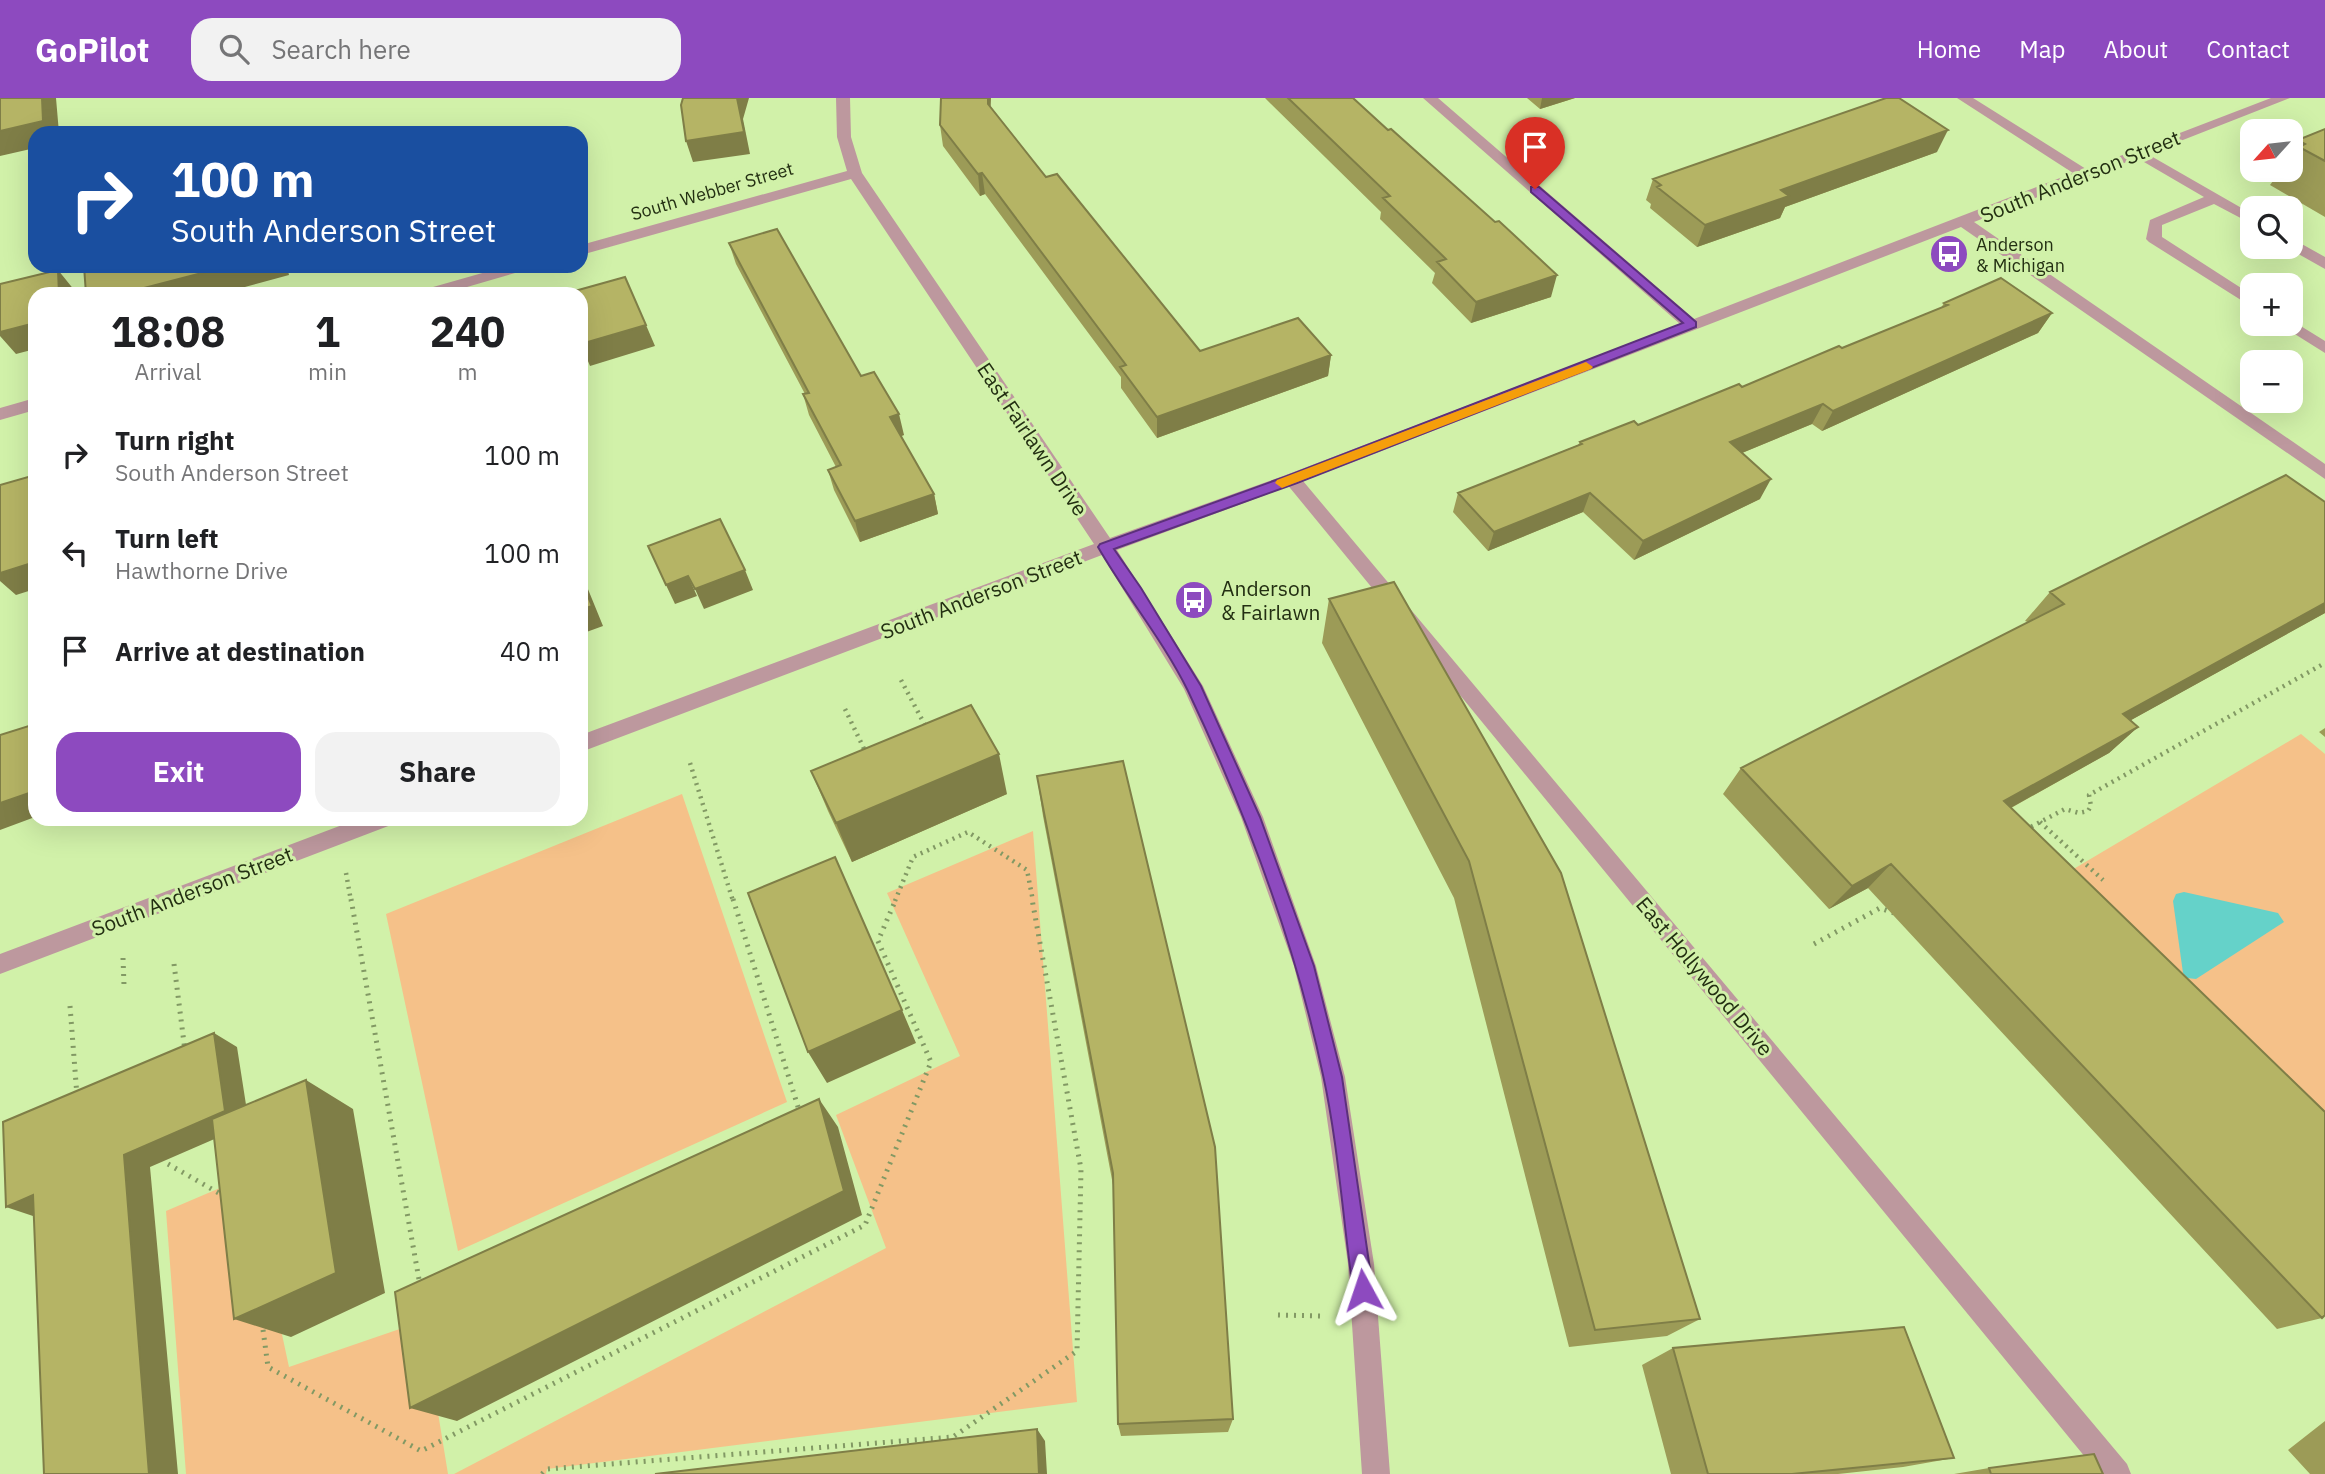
<!DOCTYPE html>
<meta charset="utf-8">
<style>
:root{--surface:#fff;--page:#f2f2f2;--text:#202124;--muted:#757577;--accent:#8d4abf}
body{margin:0;font-family:"IBM Plex Sans",sans-serif;background:var(--page);color:var(--text);height:100vh;display:flex;flex-direction:column;font-size:26px;white-space:nowrap}
*{box-sizing:border-box;margin:0}
p{font-size:23px;color:var(--muted)}
.icon{flex:none;width:38px;height:38px;fill:none;stroke:currentColor;stroke-width:2;stroke-linecap:round;stroke-linejoin:round}
.map{position:relative;flex:1;overflow:hidden}
.panel{position:absolute;left:28px;top:189px;width:560px;height:539px;display:flex;flex-direction:column;background:var(--surface);border-radius:21px;box-shadow:0 7px 28px #0002}
.panel>*{flex:none}
.hud{position:absolute;left:28px;top:28px;width:560px;height:147px;border-radius:21px;box-shadow:0 7px 28px #0002;background:#1a4fa0;color:#fff;overflow:hidden}
.needle{width:46px;rotate:243deg}
.fabs{position:absolute;left:2240px;top:21px;display:grid;gap:14px}
.fabs a{display:grid;place-items:center;width:63px;height:63px;border-radius:14px;background:var(--surface);box-shadow:0 7px 28px #0002;font-size:35px}
.pin{position:absolute;display:grid;place-items:center;width:60px;height:60px;color:#fff;margin:-72px -30px;border-radius:50% 50% 50% 0;rotate:-45deg;box-shadow:0 0 7px #0007}
.pin .icon{rotate:45deg}
.me{position:absolute;width:77px;margin:-38px;rotate:355deg;stroke-linejoin:round;filter:drop-shadow(0 0 5px #0008)}
.turn{display:flex;align-items:center;gap:24px;height:147px;padding:0 28px;font-size:32px}
.turn .icon{width:91px;height:91px;stroke-width:2.5}
.turn b{display:block;font-size:49px;line-height:60px}
.eta{display:flex;justify-content:space-evenly;align-items:center;height:119px;text-align:center}
.eta b{font-size:42px;font-weight:800;line-height:49px}
.action{display:flex;gap:14px;margin-top:auto;padding:14px 28px}
.action a{flex:1;height:80px;border-radius:21px;background:var(--accent);color:#fff;font-size:28px;font-weight:800;line-height:80px;text-align:center}
.action a+a{background:var(--page);color:var(--text)}
ul{padding:0;list-style:none}
li{display:flex;align-items:center;gap:21px;height:98px;padding:0 28px}
li div{flex:1}
li b{display:block;font-size:26px}
li em{font-style:normal}
header{display:flex;align-items:center;gap:42px;box-sizing:border-box;height:98px;padding:0 35px;background:var(--accent);color:#fff}
header strong{font-size:33px}
nav{display:flex;gap:38px;margin-inline-start:auto;font-size:24px}
.search{width:490px;height:63px;background:var(--page);display:flex;align-items:center;gap:18px;box-sizing:border-box;padding:0 24px;border-radius:21px;color:var(--muted);font-size:26px}
.map>svg:first-child{display:block}
.green{fill:#f5c189}
.water{fill:#65d2c9}
.lines{fill:none;stroke-linecap:round;stroke-linejoin:round}
.path-far1{stroke:#829964;stroke-width:4.5;stroke-dasharray:2 5;stroke-linecap:butt}
.path{stroke:#829964;stroke-width:5;stroke-dasharray:2 6;stroke-linecap:butt}
.lane{fill:#bd989e;fill-rule:evenodd}
.street{fill:#bd989e;fill-rule:evenodd}
.wall{fill:#9c9b57}
.shaded-wall{fill:#7f7e47}
.building{fill:#b5b465;stroke:#7f7e47;stroke-width:2}
.route{fill:#8d4abf;stroke:#5c307c;stroke-width:2}
.slow{fill:#f59e0b}
.labels{text-anchor:middle;dominant-baseline:central;stroke-width:6;stroke-linejoin:round;paint-order:stroke}
.far-street-label{font-size:18px;fill:#232f12;stroke:#d1f1a9}
.far-poi-label{font-size:18px;fill:#232f12;stroke:#d1f1a9;text-anchor:start}
.street-label{font-size:21px;fill:#232f12;stroke:#d1f1a9}
.poi-label{font-size:21px;fill:#232f12;stroke:#d1f1a9;text-anchor:start}
</style>
<header>
<strong>GoPilot</strong>
<div class="search"><svg class="icon" aria-label="search" viewBox="0 0 24 24"><circle cx="10" cy="10" r="6"/><path d="M15 15l6 6"/></svg>Search here</div>
<nav><a>Home</a><a>Map</a><a>About</a><a>Contact</a></nav>
</header>
<div class="map">
<svg width="2325" height="1376" viewBox="0 0 2325 1376">
<rect width="100%" height="100%" fill="#d1f1a9"/>
<path class="green" d="M2301,636L2325,656V1052L2050,785Z
M682,696L787,1004L458,1153L386,816Z
M1033,733L1077,1304L547,1371L546,1376H454L886,1150L836,1017L960,958L887,795Z
M248,1078L289,1269L423,1223L448,1376H186L166,1113Z"/>
<path class="water" d="M2184,794L2278,815L2284,824L2196,881L2187,880L2183,875L2173,803L2176,796Z"/>
<g class="lines">
<path class="path-far1" d="M901,582L927,631
M845,611L866,655
M690,665L733,803
M2040,724L2103,782
M2025,732L2065,711L2079,715L2088,713L2091,708L2089,697L2325,565
M346,775L351,803
M895,803L913,759L968,734L1027,772L1033,803"/>
<path class="path" d="M351,801L420,1187
M733,801L799,1012L796,1013
M1814,846L1880,810L1894,815
M123,860L124,887
M174,866L185,953
M70,908L77,998
M168,1066L224,1098
M1278,1217L1323,1218
M262,1224L268,1269L421,1353L865,1127L931,964L878,843L896,801
M542,1376L547,1371L953,1339L1077,1253L1081,1071L1032,801"/>
<path class="lane" d="M2137,50L2252,116V126L2214,106L2162,127V139L2252,197V209L2149,144L2146,141L2150,122L2204,99L2132,57V51Z
M2291,140L2325,159V171L2286,149H2291Z
M2291,222L2325,243V255L2279,226H2291Z
M1292,375L1298,377L2127,1366L2131,1376H2099L1286,385L1283,381L1286,377Z"/>
<path class="street" d="M836,0H850L851,39L862,75L1110,440L1286,377L1680,226L1423,0H1438L1694,221L2073,75L1957,0H1973L2086,71L2271,0H2290L1974,124L2325,366V381L1961,129L1298,385L1117,452L1203,588L1263,719L1316,868L1345,979L1374,1166L1390,1376H1362L1348,1166L1321,979L1294,868L1241,719L1184,591L1102,457L581,654V637L1094,446L851,81L581,157V147L847,73L837,39Z
M507,168H532L529,171L443,196H417L419,193Z
M35,300V312L0,322V310Z
M358,721H394L391,727L0,876V856Z"/>
</g>
<path class="wall" d="M1265,0H1353L1551,199L1471,225L1432,185L1435,175L1380,121L1381,114Z
M1527,0H1575L1540,11Z
M991,9L1046,79L1200,253L1331,257L1328,278L1157,340L1121,290V279L985,96L980,98L943,48L940,27Z
M2325,31V119L2270,87L2273,83L2268,80L2275,72H2291V51L2298,42Z
M1937,54L1785,109L1780,120L1697,149L1650,110L1651,106L1646,102L1653,81Z
M729,145L861,278L904,337L901,338L934,396L938,416L860,444L834,392L828,372L836,369L809,317L803,296H805L736,166Z
M1944,205L2052,215L2038,235L1822,333L1812,326L1742,355L1760,401L1634,462L1583,414L1488,453L1453,414L1458,395L1578,347L1580,344L1638,327L1742,289L1842,250L1941,210Z
M1394,484L1700,1221L1667,1238L1569,1249L1454,800L1322,545L1329,501Z
M2050,494L2325,515L2131,622L2138,629L2109,655L2011,710L2322,1220L2277,1231L1868,790L1829,811L1723,696L1741,670L2028,524L2025,523Z
M2325,630V639L2319,634Z
M811,673L1007,696L852,764L828,713Z
M1037,678L1233,1321L1228,1334L1121,1338L1118,1326L1113,1087L1043,718Z
M1673,1250L1954,1360L1903,1369L1838,1376H1671L1642,1267Z
M2325,1323V1376H2310L2288,1352Z
M1989,1370L2103,1376H1954Z"/>
<path class="shaded-wall" d="M42,0H56L59,35H35V50L0,58V33Z
M737,0H749L743,21L750,56L693,64L686,43Z
M988,0H991L990,27L988,6Z
M1542,0H1575L1540,11Z
M1948,32L1937,54L1785,109L1780,120L1697,149L1705,127L1781,92Z
M982,75L985,96L980,98L978,76Z
M229,168H287L289,177L219,196H121Z
M58,172L75,193L76,196H59Z
M1557,177L1551,199L1471,225L1476,204Z
M2052,215L2038,235L1822,333L1833,313Z
M35,225V251L16,256L0,238V234Z
M646,227L655,248L590,268L581,246Z
M1331,257L1328,278L1157,340V319Z
M1823,306L1812,326L1720,364L1730,344Z
M899,316L904,337L895,340L890,319Z
M1771,381L1760,401L1634,462L1643,443Z
M1590,395L1583,414L1488,453L1494,434Z
M934,396L938,416L860,444L855,423Z
M35,464V491L16,497L0,483V475Z
M745,472L753,492L704,511L695,491Z
M581,474L603,528L581,536Z
M688,478L697,498L675,506L666,487Z
M2325,505V515L2095,642L2123,616Z
M2138,629L2109,655L1978,728L2004,703Z
M999,656L1007,696L852,764L836,725Z
M35,693V719L0,732V705Z
M1891,766L1868,790L1829,811L1852,788Z
M902,912L916,945L827,985L808,954Z
M214,935L237,949L249,1026L150,1069L178,1376H149L124,1057Z
M306,982L353,1011L385,1195L291,1239L234,1221Z
M819,1001L838,1029L862,1117L457,1323L410,1310Z
M33,1097L36,1119L6,1109Z
M1037,1331L1045,1343L1047,1376H1039Z"/>
<path class="building" d="M0,0H42L43,23L0,33Z
M683,0H737L744,34L686,43L681,7Z
M941,0H988V6L1046,79L1057,76L1200,253L1298,220L1331,257L1157,319L1120,269L1126,267L982,75L978,76L940,27Z
M1288,0H1353L1388,32L1391,31L1495,124L1499,123L1557,177L1476,204L1437,164L1446,161L1383,100L1390,98Z
M1886,0H1899L1948,32L1781,92L1789,98L1705,127L1657,89L1661,87L1653,81Z
M2325,31V63L2299,49L2305,46L2298,42Z
M777,131L861,278L874,274L899,316L890,319L934,396L855,423L828,372L841,367L803,296L809,295L729,145Z
M84,168H229L121,196H86Z
M58,172L59,196H35V225L0,234V186Z
M625,179L646,227L581,246V196H564Z
M2001,180L2052,215L1833,313L1823,306L1730,344L1771,381L1643,443L1590,395L1494,434L1458,395L1582,346L1580,344L1634,323L1638,327L1739,286L1742,289L1839,248L1842,250L1948,207L1944,205Z
M35,377V464L0,475V387Z
M2286,377L2325,404V505L2123,616L2138,629L2004,703L2325,1014V1217L2322,1220L1891,766L1852,788L1741,670L2064,506L2050,494Z
M720,421L745,472L695,491L688,478L666,487L648,448Z
M581,481L592,508L581,512Z
M1394,484L1561,775L1700,1221L1595,1232L1469,763L1329,501Z
M971,607L999,656L836,725L811,673Z
M35,626V693L0,705V637Z
M1123,663L1215,1049L1233,1321L1118,1326L1113,1075L1037,678Z
M835,759L902,912L808,954L748,795Z
M214,935L225,1013L124,1057L149,1376H44L33,1097L6,1109L3,1024Z
M306,982L336,1175L234,1221L212,1021Z
M819,1001L844,1093L410,1310L395,1194Z
M1904,1229L1954,1360L1792,1376H1708L1673,1250Z
M1037,1331L1039,1376H655Z
M2094,1356L2103,1376H1991L1989,1370Z"/>
<path class="route" d="M1531,89H1539L1696,224V229L1297,385L1114,451L1141,490L1201,588L1260,719L1314,868L1342,979L1373,1192L1370,1199L1363,1202L1356,1199L1353,1192C1343,1122 1338,1045 1323,977C1295,844 1246,715 1188,593C1163,542 1126,498 1098,449L1100,446L1287,378L1683,225L1531,94Z"/>
<path class="slow" d="M1586,264L1593,269L1591,271L1287,388L1282,390L1275,385L1277,382Z"/>
<defs>
<symbol id="bus-disc" viewBox="-11 -11 22 22"><circle r="9.5" fill="#8d4abf" stroke="#d1f1a9"/><path d="M-5-6H5V4H4V6H2V4H-2V6H-4V4H-5ZM-3.5-4V0h7V-4ZM-3.5 1.2v1.5H-2V1.2ZM2 1.2v1.5H3.5V1.2Z" fill="#fff"/></symbol>
</defs>
<g fill-rule="evenodd">
<use href="#bus-disc" x="1927" y="134" width="44" height="44"/>
<use href="#bus-disc" x="1172" y="480" width="44" height="44"/>
</g>
<g class="labels">
<g class="far-street-label">
<text transform="translate(712 93) rotate(-16)">South Webber Street</text>
</g>
<g class="far-poi-label">
<text x="1976" y="146">Anderson<tspan x="1976" dy="21">&amp; Michigan</tspan></text>
</g>
<g class="street-label">
<text transform="translate(2080 78) rotate(-22)">South Anderson Street</text>
<text transform="translate(1033 341) rotate(56)">East Fairlawn Drive</text>
<text transform="translate(981 496) rotate(-21)">South Anderson Street</text>
<text transform="translate(192 793) rotate(-21)">South Anderson Street</text>
<text transform="translate(1705 878) rotate(50)">East Hollywood Drive</text>
</g>
<g class="poi-label">
<text x="1221" y="490">Anderson<tspan x="1221" dy="24">&amp; Fairlawn</tspan></text>
</g>
</g>
</svg>
<div class="fabs">
<a><svg class="needle" viewBox="-14 -14 28 28"><path d="M0-13l5 13h-10z" fill="#e53935"/><path d="M0 13l5-13h-10z" fill="#757577"/></svg></a>
<a><svg class="icon" aria-label="search" viewBox="0 0 24 24"><circle cx="10" cy="10" r="6"/><path d="M15 15l6 6"/></svg></a>
<a>+</a>
<a>−</a>
</div>
<div class="pin" style="left:1535px;top:91px;background:#d93025"><svg class="icon" aria-label="arrive" viewBox="0 0 24 24"><path d="M6 21V4h12l-3 4 3 4H6"/></svg></div>
<svg class="me" style="left:1363px;top:1192px" viewBox="-20 -20 40 40"><path d="M0-17L14 15 0 8-14 15z" fill="#8d4abf" stroke="#fff" stroke-width="4"/></svg>
<div class="hud">
<div class="turn"><svg class="icon" aria-label="right" viewBox="0 0 24 24"><path d="M7 20v-9h11M14 6l5 5-5 5"/></svg><div><b>100 m</b>South Anderson Street</div></div>
</div>
<section class="panel">
<div class="eta">
<div><b>18:08</b><p>Arrival</p></div>
<div><b>1</b><p>min</p></div>
<div><b>240</b><p>m</p></div>
</div>
<ul>
<li><svg class="icon" aria-label="right" viewBox="0 0 24 24"><path d="M7 20v-9h11M14 6l5 5-5 5"/></svg><div><b>Turn right</b><p>South Anderson Street</p></div><em>100 m</em></li>
<li><svg class="icon" aria-label="left" viewBox="0 0 24 24"><path d="M17 20v-9H6M10 6l-5 5 5 5"/></svg><div><b>Turn left</b><p>Hawthorne Drive</p></div><em>100 m</em></li>
<li><svg class="icon" aria-label="arrive" viewBox="0 0 24 24"><path d="M6 21V4h12l-3 4 3 4H6"/></svg><div><b>Arrive at destination</b></div><em>40 m</em></li>
</ul>
<div class="action"><a>Exit</a><a>Share</a></div>
</section>
</div>
